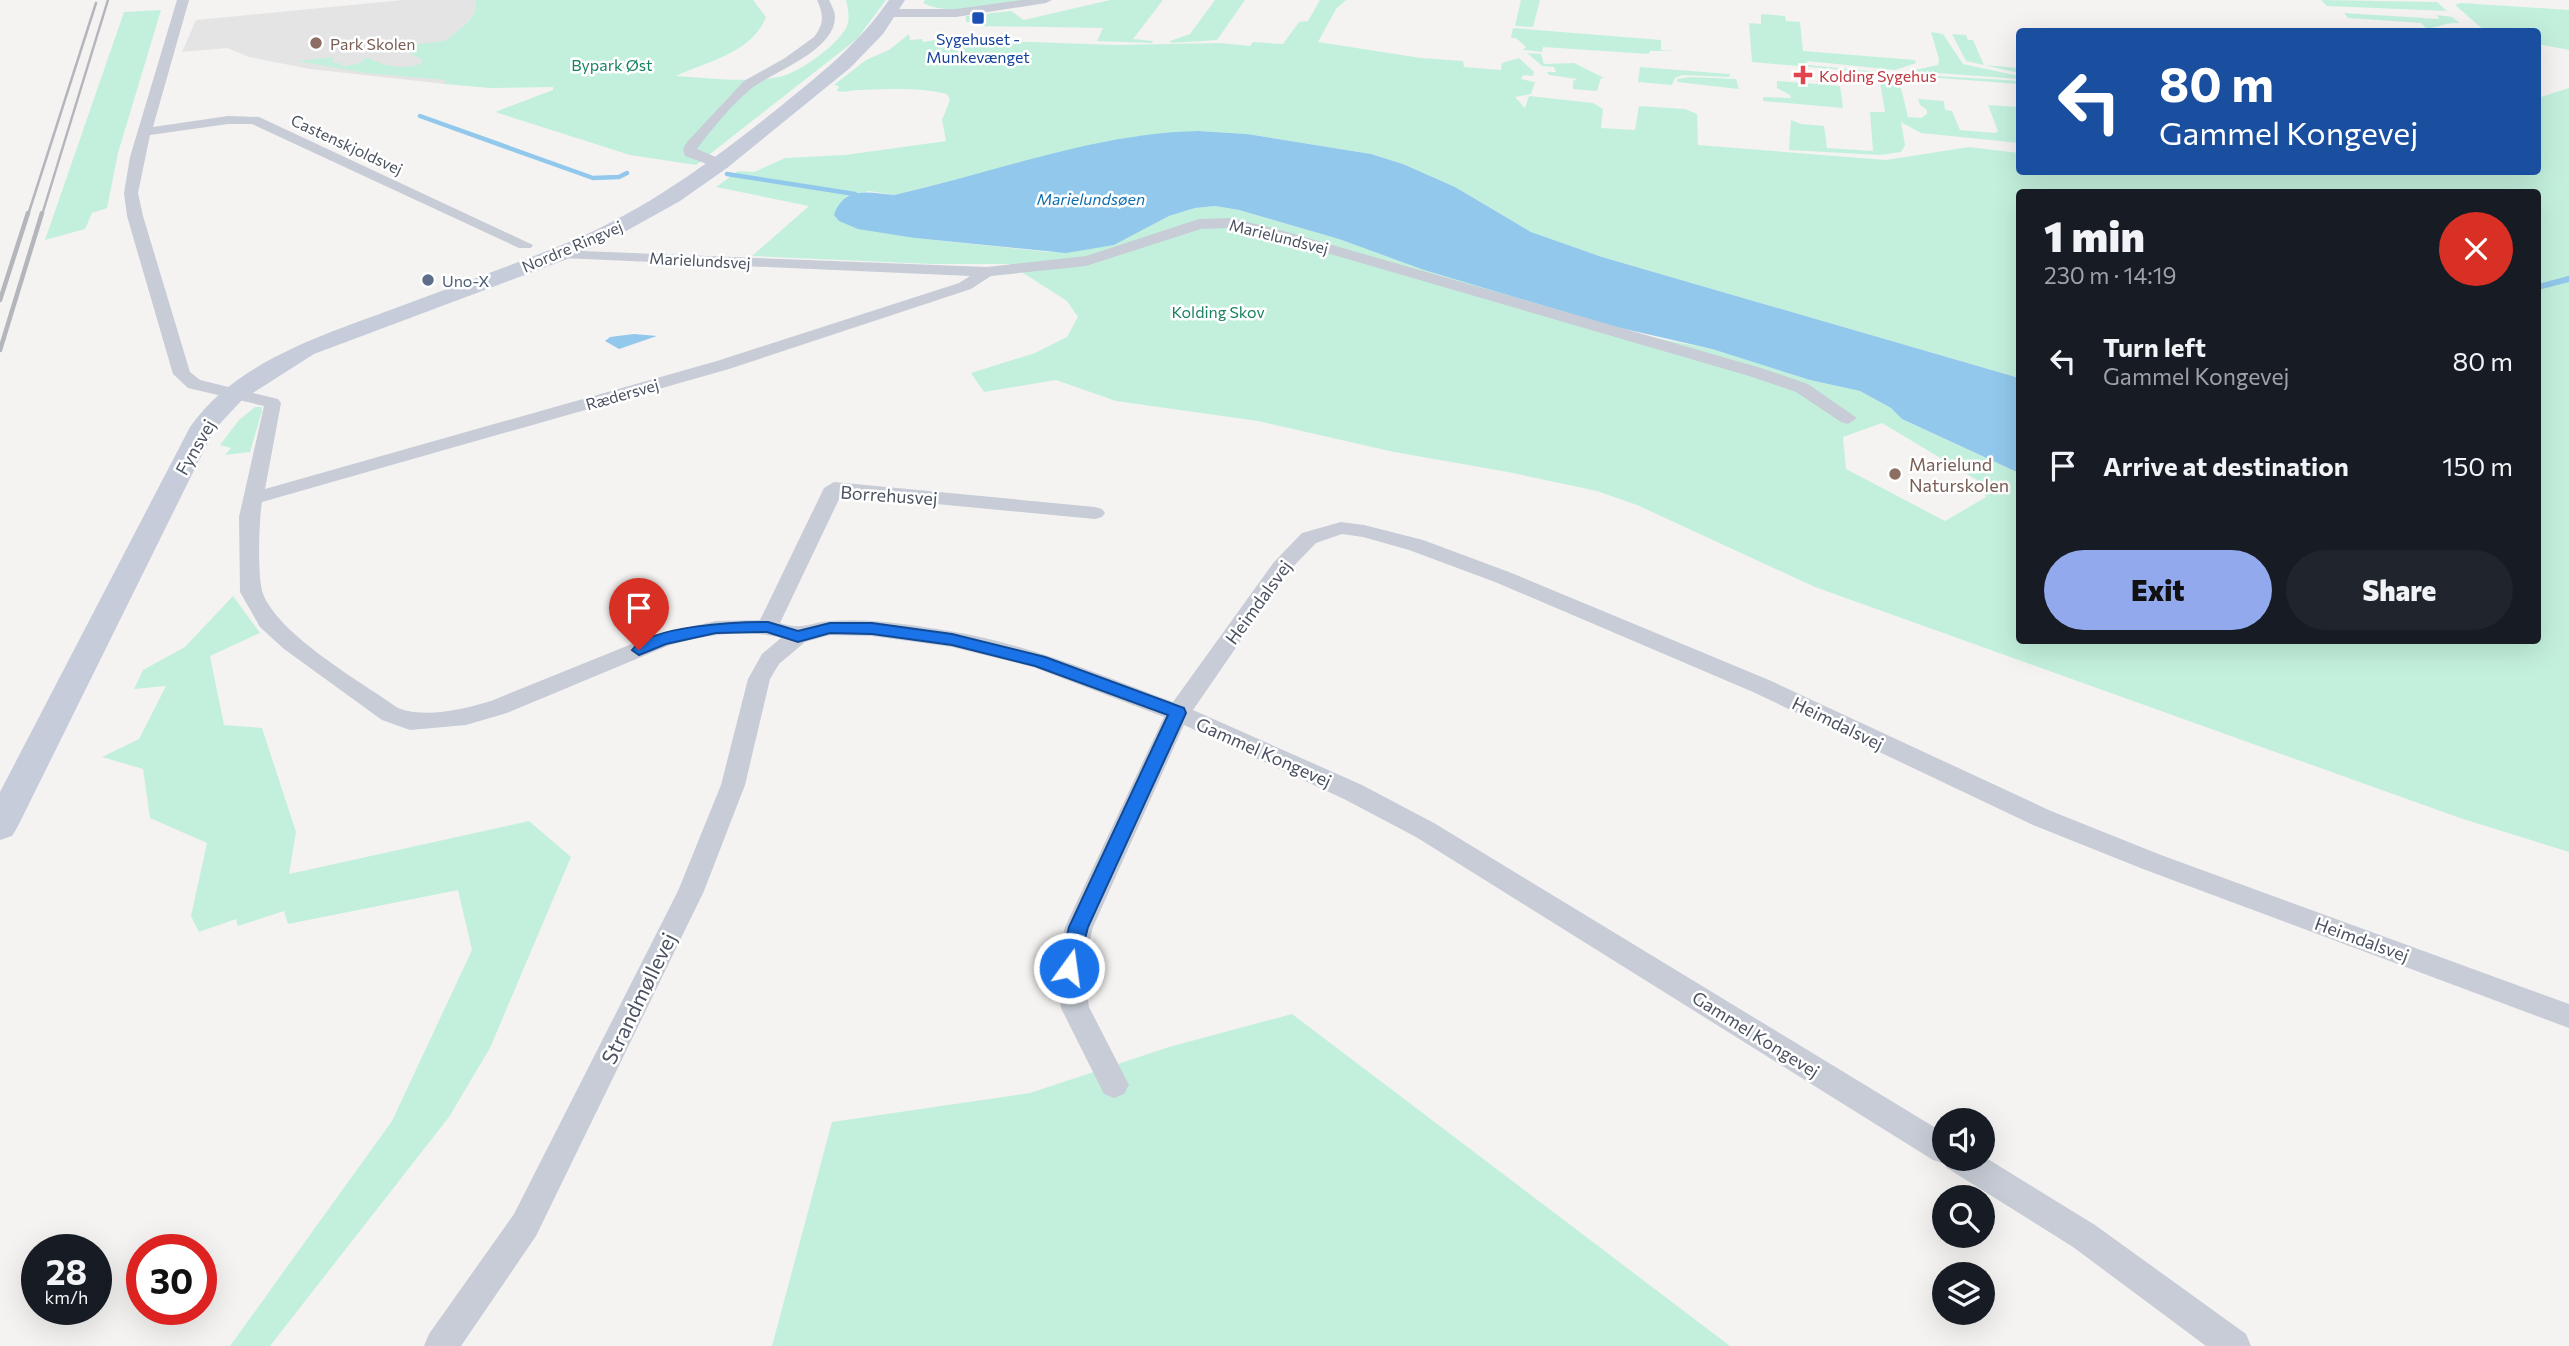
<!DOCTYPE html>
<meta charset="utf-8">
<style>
:root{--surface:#171b24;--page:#20242c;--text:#f1f3f6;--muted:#9ea1a6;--accent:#92a9ed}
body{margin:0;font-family:Commissioner,sans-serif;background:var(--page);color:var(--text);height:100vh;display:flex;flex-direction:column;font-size:26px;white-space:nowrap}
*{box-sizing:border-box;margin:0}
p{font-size:23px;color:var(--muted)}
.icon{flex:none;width:38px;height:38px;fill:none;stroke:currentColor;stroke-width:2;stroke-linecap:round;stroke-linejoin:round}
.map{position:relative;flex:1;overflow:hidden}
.side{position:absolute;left:2016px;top:189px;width:525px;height:455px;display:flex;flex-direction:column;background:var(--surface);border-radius:7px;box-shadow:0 7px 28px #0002}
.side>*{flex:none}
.top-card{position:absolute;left:2016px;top:28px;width:525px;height:147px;border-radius:7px;box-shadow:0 7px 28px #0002;background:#1a4fa0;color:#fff;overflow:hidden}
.buttons{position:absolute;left:1932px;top:1108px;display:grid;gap:14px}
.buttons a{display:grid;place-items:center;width:63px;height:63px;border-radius:50%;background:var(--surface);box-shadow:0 7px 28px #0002;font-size:35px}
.speed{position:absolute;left:21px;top:1234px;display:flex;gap:14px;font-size:35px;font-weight:700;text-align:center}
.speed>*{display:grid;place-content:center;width:91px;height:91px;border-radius:50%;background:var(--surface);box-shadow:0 7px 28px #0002;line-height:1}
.speed small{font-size:18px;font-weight:400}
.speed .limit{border:10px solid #d22;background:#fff;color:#111}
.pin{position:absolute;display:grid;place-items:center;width:60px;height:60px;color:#fff;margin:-72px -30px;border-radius:50% 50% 50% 0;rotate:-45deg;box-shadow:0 0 7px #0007}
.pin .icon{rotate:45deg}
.me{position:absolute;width:77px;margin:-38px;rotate:14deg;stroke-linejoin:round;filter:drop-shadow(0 0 5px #0008)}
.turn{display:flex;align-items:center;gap:24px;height:147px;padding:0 28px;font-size:32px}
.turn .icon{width:91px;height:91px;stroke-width:2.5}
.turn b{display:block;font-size:49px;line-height:60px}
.round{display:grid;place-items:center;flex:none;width:74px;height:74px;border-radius:37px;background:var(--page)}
.summary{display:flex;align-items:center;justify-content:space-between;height:119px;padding:0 28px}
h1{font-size:42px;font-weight:800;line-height:52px}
.button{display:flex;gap:14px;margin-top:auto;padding:14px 28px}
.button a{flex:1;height:80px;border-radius:42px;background:var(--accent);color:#111;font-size:28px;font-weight:800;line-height:80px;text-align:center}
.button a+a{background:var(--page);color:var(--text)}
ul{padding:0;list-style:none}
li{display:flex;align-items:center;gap:21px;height:105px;padding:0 28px}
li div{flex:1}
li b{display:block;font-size:26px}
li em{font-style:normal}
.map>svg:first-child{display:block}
.education{fill:#e5e4e4}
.green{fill:#c3f0dd;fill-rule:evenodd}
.water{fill:#91c8ec}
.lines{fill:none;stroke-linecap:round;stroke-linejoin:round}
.stream-far1{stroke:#91c8ec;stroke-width:4.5}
.stream{stroke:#91c8ec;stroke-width:6}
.street{fill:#c7ccd6;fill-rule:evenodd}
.secondary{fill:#c6ccda;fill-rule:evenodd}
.rail-far1{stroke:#b5b6bc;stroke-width:2.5}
.rail{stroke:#b5b6bc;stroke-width:4.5}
.route{fill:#1a73e8;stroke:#114b97;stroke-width:2}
.transit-dot{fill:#1a4fb4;stroke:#fff;stroke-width:2.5}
.education-dot{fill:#8d6e63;stroke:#fff;stroke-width:2.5}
.health-dot{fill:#e0444e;stroke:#fff;stroke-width:2.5}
.service-dot{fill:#5c6f8a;stroke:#fff;stroke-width:2.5}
.labels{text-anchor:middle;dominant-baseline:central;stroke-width:5;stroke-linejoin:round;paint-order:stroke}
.far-transit-label{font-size:16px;fill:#164399;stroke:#fff}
.far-education-label{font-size:16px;fill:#785e54;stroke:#fff;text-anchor:start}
.far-park-label{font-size:16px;fill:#198262;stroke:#fff}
.far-health-label{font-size:16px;fill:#be3a42;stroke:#fff;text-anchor:start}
.far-street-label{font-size:16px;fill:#4a5160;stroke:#fff}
.far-water-label{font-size:16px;font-style:italic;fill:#0f6eae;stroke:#fff}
.far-service-label{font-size:16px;fill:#4e5e75;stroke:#fff;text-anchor:start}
.street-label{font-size:18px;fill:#4a5160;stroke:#fff}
.education-label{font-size:18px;fill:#785e54;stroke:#fff;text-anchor:start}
.near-street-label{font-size:21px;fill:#4a5160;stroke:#fff}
</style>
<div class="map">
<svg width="2569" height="1346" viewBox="0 0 2569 1346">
<rect width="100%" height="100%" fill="#f4f3f2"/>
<path class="education" d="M403,0H476V11L468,22L446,41L445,84L310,69L249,57L227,48L182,52L196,20Z"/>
<path class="green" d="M476,0H753L766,17C752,53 708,61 676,76C709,78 746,83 779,77C799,73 838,45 847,26C850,19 848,7 846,0H886L857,39L696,165L630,155L495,112L553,90V87L490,88L445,84V80L366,73L297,61L334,57L332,63H341V67L360,63L367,57C382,66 406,71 422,63L421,59L405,51L367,53L371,49L445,41L468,22L476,11Z
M925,0H1025C1000,6 946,16 923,3Z
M1110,0H1163L1133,39L1153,41L1152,43L1097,41L1103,28L977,26L973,22H966V16L1011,11L1024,20Z
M1215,0H1245L1217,40L1171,43L1170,41L1190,34Z
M1320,0H1346L1336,9L1318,42L1421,58L1463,61L1464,67L1501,70L1502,63L1519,58L1534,72L1533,76L1523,75L1521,79L1535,82L1531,94L1515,97L1525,108L1529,96L1593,103L1603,109L1601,128L1635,130L1639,106L1685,109L1697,114L1698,145L1886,160L1969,147L2019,153L2020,172H2538V98L2569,88V852L2460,818L1815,587L1637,505L1597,491L1508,472L1394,452L1258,421L1116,401L1056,380L984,392L971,373L1035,353L1067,337L1078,317L1067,301L1009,264H932L752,256L809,206L716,187L738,171L754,172L785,158L845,155L946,141L942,120L950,100L947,94C919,87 888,89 859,90C851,90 844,93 837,91L839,86L834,85L866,60L889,50L909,34L910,40L922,39L923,42L954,37L956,46L1002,41L1117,45L1220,43L1250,46L1253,42L1283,44L1299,22L1308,21ZM1198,131L1247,134L1371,154L1403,164L1455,187L1531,232L1602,257L2019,378L2020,192H2538V640H2020L2019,473L1902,419L1891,408L1860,391L1810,380L1712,349L1651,337L1424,270L1339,239L1239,210L1215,206L1195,208L1169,216L1114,245L1049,252L915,238L853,195L869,191L894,195L1096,145L1134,137ZM1882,423L1977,480L1986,497L1945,521L1846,469L1843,437Z
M1521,0H1540L1533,27L1515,26Z
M2321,0L2437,2L2447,11L2327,6Z
M2461,3L2569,10V50L2538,44V32L2485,31L2455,5Z
M161,10L118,153L107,208L92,213L85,229L45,240L124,12Z
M2344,13L2439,19L2437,15L2452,17L2460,23C2443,22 2440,28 2426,28L2421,23L2348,18Z
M1761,14L1785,16L1786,21L1800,22L1803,51L1915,60L1916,63L1895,70L1807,61L1808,65L1887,73L1869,77L1867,72L1752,62L1749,23L1761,24Z
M1513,28L1661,40V50L1675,51H1650L1649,54L1543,47L1542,52L1523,50L1526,47L1516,38H1511Z
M1931,32L1943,34L1963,64L2019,76V79L1910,71L1938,65L1939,59Z
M1952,34L1966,35L1968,40H1973L1984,65L2019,68V73L1966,61Z
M1527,53L1541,54L1544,64L1574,63L1604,78H1601L1597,91L1573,89V81L1577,79L1549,75L1547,72H1556L1554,67L1542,66Z
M1640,67L1730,74L1729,77L1682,75L1675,78L1672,85L1638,82Z
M1902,74L2006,80L2019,81V84L1913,76L1912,84L1892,79Z
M1691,77L1736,79L1739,89L1677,82V79Z
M1777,81L1840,86L1843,108L1763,101V97L1791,98L1790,95L1777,88Z
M1880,82L1901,88L1908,117L1921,118L1927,114V110L1920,105L1918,99L1944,101L1945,110L1952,111L1960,130L1995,133L1998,131L1988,105L2019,107V143L1921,133L1901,122L1905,145L1901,152L1880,155L1789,150L1791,120L1801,124L1824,126L1827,148L1873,151L1870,112H1885Z
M255,407H261L262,411L250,452L225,455L231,448L220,445L239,420Z
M233,596L260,633L210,656L224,725L262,728L296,832L289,874L529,821L571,857L490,1048L449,1117L270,1346H230L392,1121L472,950L458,890L288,924L284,911L238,926L236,919L199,932L191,916L207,843L150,818L143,769L102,757L139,739L166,686L134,689L143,670L185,647Z
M1292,1014L1730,1346H772L832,1122L1030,1093L1169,1047Z"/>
<path class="water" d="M1198,131L1247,134L1371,154L1403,164L1455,187L1531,232L1602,257L2019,378V473L1902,419L1891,408L1860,391L1810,380L1712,349L1612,326L1424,270L1339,239L1239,210L1215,206L1195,208L1169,216L1114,245L1066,253L915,238L858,229L839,221L834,215C844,185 871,193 894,195C994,173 1095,133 1198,131Z
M634,334L657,336L619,349L605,341L610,337Z"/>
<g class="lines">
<path class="stream-far1" d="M420,116L593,178L619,177L627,173
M727,174L855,194"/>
<path class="stream" d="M2538,287L2569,279"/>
<path class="street" d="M177,0H189L153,127L228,116L259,117L533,245L531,248H519L252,124H228L150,135L138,193L143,216L190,372L200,380L278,399L281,403L265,489L717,361L959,283L970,276L562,258L556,256L554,253L556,250L987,267L1086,256L1199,219L1229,218L1273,228L1761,368L1808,384L1857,418L1848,424L1841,422L1796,392L1749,376L1265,235L1229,228L1201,229L1086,266L991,276L971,289L729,369L262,502C259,519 257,579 263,594C280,636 360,681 398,708C426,719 463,709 491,701L654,635L716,621L760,620L824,488L834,482L1095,507L1102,509L1105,513L1102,517L1095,519L841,495L780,623C805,631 808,622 832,621C870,618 911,625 949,631C1026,643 1100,675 1173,702L1274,562L1302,533L1341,522L1364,525L1423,540L1509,572L1769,680L2051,811L2161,855L2569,1004V1028L2143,869L2033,825L1753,692L1495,582L1409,550L1363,537L1342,534L1316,543L1288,572L1193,710L1362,785L1434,823L1944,1133V1158H1983V1156L2095,1225L2246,1334L2251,1346H2206L2073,1247L1947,1168L1945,1164L1933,1160L1416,837L1344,799L1184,725L1093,927L1083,968L1089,1007L1129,1085L1124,1094L1114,1098L1104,1094L1061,1008L1055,968L1065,927L1164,717L1033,667L952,647L872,636L830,635L805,642L779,664L770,679L745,785L704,891L536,1236L461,1346H424L429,1334L514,1214L678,891L721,785L748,679L762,654L781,638C746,628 704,635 670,645L507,713L466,725L410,730L382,720L284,649L260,627L240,592L239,517L264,406L188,388L173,374L127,216L124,193L130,157Z
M817,0H829C831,4 834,10 835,15C837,50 774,71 752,88C732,104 712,129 697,149L725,161V167H715L685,156L683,149L687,142L744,81L785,58L814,37C824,24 824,15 817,0Z
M1022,0H1052L1046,3L956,17H890L884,13L890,9H956Z"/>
<path class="secondary" d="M889,0H905L883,34L850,68L727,168L680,201L628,230L570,258L314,354L242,400L214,430L18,826L12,836L0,840V792L190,427C235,362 323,335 393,309C446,289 499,270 552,249C636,217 706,166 776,110C818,76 858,45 889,0Z"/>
<path class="rail-far1" d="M28,215L96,3
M42,215L108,0"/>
<path class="rail" d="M0,300L28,213
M0,350L42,213"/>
</g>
<path class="route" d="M768,622L798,631L830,623H872L952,634L1045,657L1184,708L1186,713L1088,927L1076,974L1069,976L1062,974L1059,968L1069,927L1168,715L1035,666L952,645L872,634L830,633L798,642L767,632L716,633L666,644L639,655L632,650C651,625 737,622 768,622Z"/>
<rect class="transit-dot" x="971" y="11" width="14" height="14" rx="3.5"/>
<g class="education-dot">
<circle cx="316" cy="43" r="7"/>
<circle cx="1895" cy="474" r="7"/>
</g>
<path class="health-dot" d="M1799.5 64.5h7v7h7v7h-7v7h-7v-7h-7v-7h7z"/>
<circle class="service-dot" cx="428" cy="280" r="7"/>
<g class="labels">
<g class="far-transit-label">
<text x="978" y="38">Sygehuset -<tspan x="978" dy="18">Munkevænget</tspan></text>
</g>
<g class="far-education-label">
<text x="330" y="43">Park Skolen</text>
</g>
<g class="far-park-label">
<text x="612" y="64">Bypark Øst</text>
<text x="1218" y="311">Kolding Skov</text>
</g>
<g class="far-health-label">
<text x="1819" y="75">Kolding Sygehus</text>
</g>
<g class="far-street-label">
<text transform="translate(347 144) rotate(25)">Castenskjoldsvej</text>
<text transform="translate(1279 236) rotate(14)">Marielundsvej</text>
<text transform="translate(572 246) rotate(-23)">Nordre Ringvej</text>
<text transform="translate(700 260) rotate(3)">Marielundsvej</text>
<text transform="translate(622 394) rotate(-16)">Rædersvej</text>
</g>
<g class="far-water-label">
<text x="1091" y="198">Marielundsøen</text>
</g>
<g class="far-service-label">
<text x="442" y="280">Uno-X</text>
</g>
<g class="street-label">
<text transform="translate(195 447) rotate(-60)">Fynsvej</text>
<text transform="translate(889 495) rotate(4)">Borrehusvej</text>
<text transform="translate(1258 602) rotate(-54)">Heimdalsvej</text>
<text transform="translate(1838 723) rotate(26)">Heimdalsvej</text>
<text transform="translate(1264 752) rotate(24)">Gammel Kongevej</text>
<text transform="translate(2362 939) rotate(20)">Heimdalsvej</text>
<text transform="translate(1756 1034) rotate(32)">Gammel Kongevej</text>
</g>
<g class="education-label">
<text x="1909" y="464">Marielund<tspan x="1909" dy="21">Naturskolen</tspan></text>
</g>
<g class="near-street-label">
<text transform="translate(638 998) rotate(-64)">Strandmøllevej</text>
</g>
</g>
</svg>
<div class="buttons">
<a><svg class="icon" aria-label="sound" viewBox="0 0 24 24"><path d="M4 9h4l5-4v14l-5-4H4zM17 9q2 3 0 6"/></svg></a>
<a><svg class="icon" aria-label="search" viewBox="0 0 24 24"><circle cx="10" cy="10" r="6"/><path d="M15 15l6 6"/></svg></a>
<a><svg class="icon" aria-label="layers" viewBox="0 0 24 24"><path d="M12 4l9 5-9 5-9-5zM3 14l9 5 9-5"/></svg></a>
</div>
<div class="speed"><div>28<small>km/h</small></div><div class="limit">30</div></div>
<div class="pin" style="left:639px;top:650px;background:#d93025"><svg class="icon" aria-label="arrive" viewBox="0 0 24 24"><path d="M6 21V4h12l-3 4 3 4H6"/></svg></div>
<svg class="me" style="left:1069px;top:968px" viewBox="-20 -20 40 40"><circle r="17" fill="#1a73e8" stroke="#fff" stroke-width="3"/><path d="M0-11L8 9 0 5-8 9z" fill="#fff"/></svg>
<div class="top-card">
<div class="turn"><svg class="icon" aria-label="left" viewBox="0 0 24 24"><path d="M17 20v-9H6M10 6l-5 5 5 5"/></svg><div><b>80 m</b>Gammel Kongevej</div></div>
</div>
<section class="side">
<div class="summary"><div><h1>1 min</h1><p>230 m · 14:19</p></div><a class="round" style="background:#d93025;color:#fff"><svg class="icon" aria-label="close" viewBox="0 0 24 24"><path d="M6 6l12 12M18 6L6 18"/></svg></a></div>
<ul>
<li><svg class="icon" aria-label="left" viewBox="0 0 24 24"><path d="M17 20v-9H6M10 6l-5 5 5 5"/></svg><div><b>Turn left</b><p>Gammel Kongevej</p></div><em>80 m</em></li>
<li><svg class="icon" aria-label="arrive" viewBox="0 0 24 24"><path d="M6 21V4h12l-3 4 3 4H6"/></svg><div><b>Arrive at destination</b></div><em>150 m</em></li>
</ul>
<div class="button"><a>Exit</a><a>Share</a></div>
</section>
</div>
